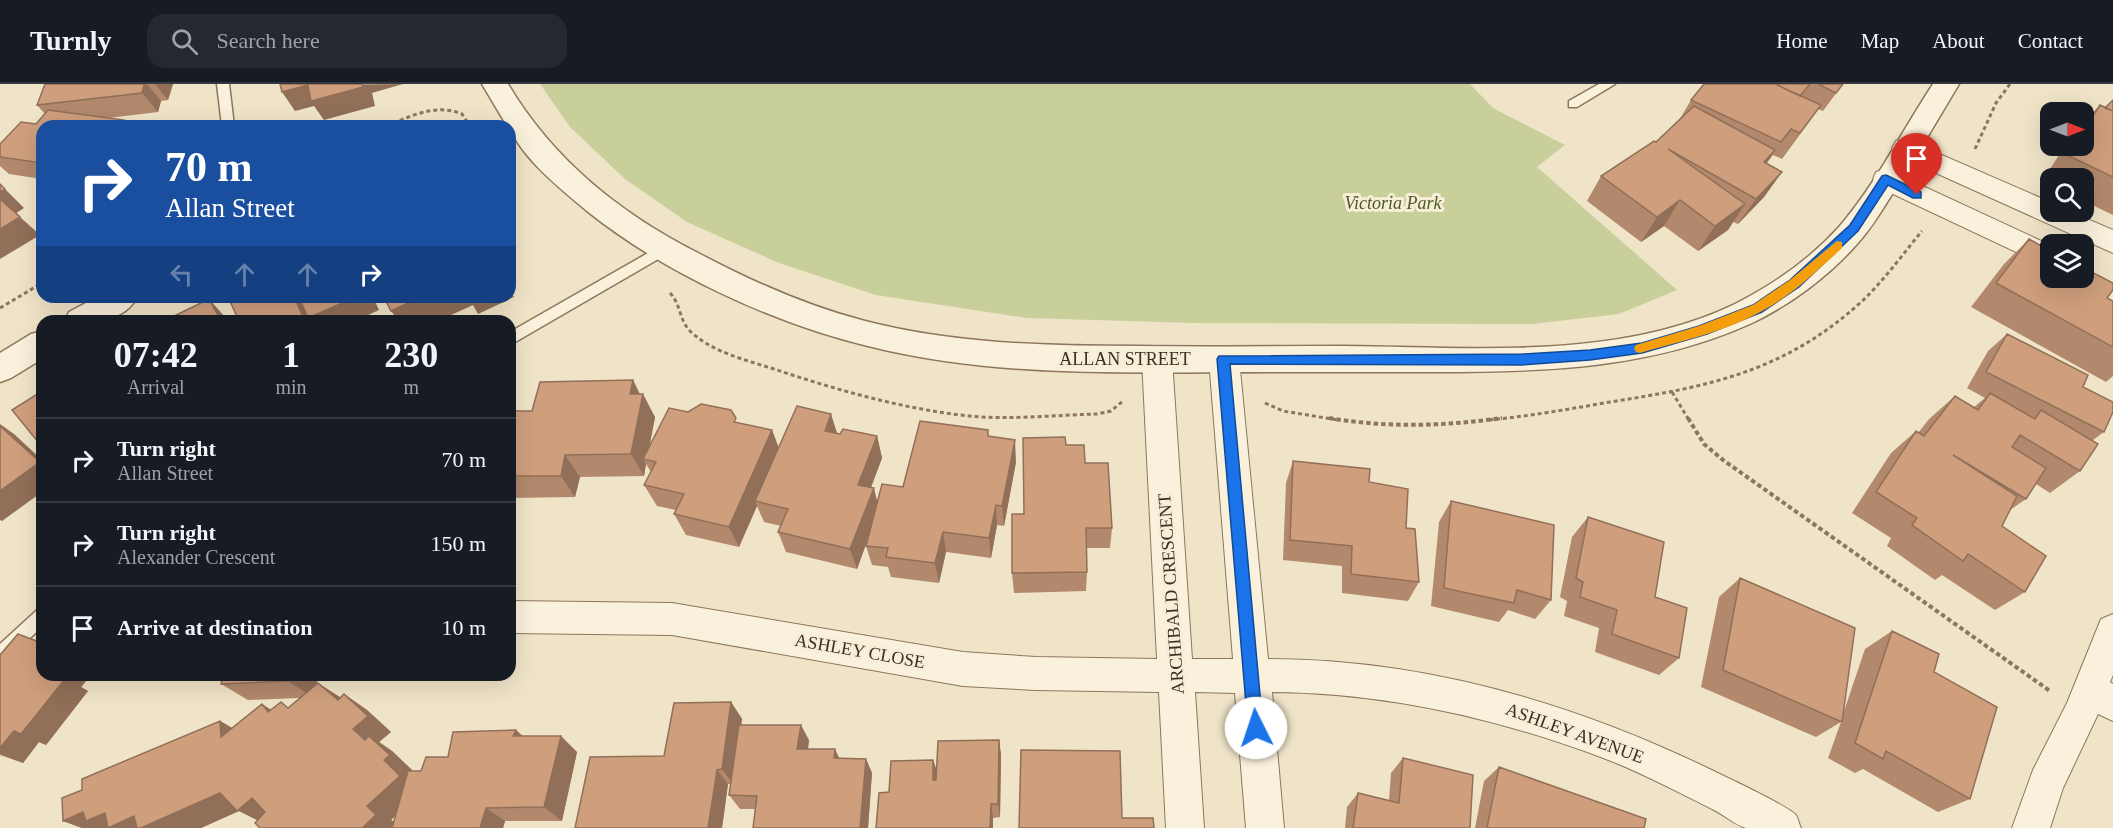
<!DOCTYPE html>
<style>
:root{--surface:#171b24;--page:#242831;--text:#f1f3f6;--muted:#9ea1a6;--line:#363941}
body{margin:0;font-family:Georgia,serif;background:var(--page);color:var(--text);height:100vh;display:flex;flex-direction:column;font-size:22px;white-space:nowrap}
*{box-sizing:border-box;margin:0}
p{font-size:20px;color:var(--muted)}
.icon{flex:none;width:33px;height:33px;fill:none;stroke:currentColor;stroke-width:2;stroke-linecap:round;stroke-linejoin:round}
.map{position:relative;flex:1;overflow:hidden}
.side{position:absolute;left:36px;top:231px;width:480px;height:366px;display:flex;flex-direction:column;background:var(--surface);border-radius:18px;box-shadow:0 6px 24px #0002}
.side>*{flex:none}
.banner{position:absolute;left:36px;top:36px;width:480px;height:183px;border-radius:18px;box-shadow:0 6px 24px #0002;background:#1a4fa0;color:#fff;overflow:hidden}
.needle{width:39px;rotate:90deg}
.tools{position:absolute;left:2040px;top:18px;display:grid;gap:12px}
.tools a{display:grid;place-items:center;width:54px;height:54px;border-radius:12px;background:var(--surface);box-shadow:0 6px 24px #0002;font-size:30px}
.pin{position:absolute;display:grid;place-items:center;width:51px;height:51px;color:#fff;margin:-62px -26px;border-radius:50% 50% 50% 0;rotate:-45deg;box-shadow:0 0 6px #0007}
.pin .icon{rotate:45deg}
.me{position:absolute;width:66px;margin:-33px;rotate:356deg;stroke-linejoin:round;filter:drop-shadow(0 0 4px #0008)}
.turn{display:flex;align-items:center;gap:21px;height:126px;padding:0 30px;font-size:27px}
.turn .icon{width:78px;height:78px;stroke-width:2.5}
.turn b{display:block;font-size:42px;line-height:51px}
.lanes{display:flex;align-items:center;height:57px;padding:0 30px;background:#0003;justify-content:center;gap:30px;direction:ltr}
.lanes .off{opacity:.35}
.eta{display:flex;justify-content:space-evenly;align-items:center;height:102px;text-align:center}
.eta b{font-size:36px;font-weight:600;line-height:42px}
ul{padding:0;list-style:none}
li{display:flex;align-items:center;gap:18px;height:84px;padding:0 30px;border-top:2px solid var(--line)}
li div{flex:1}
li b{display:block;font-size:22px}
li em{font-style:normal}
header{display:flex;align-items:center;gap:36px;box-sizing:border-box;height:84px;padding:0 30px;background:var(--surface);border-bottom:2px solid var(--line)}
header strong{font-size:28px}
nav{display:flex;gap:33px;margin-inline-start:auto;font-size:21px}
.search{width:420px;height:54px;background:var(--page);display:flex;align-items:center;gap:15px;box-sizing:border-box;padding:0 21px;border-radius:18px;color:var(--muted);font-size:22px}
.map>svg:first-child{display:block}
.green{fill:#c9cf9b}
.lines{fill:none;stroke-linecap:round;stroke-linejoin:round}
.service-casing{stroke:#8d765c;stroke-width:3}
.minor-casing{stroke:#8d765c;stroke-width:2}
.tertiary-casing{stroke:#8d765c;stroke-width:3}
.path-far1{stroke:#8d765c;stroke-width:3;stroke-dasharray:4 3;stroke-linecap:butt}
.path{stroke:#8d765c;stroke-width:4;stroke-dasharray:4.5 3;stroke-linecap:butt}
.service{fill:#faf1dc;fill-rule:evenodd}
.minor{fill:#faf1dc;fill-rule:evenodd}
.tertiary{fill:#faf1dc;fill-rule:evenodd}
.wall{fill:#b2896c;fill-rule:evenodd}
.shaded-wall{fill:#916f58}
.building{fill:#cf9f7d;stroke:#916f58;stroke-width:1.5}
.route{fill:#1a73e8;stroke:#114b97;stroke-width:1.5}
.slow{fill:#f59e0b}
.labels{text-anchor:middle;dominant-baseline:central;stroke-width:6;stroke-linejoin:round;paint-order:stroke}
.park-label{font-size:18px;font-style:italic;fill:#4d5a26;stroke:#f7eed8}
.street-label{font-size:18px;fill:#3d2e20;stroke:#f7eed8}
</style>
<header>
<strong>Turnly</strong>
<div class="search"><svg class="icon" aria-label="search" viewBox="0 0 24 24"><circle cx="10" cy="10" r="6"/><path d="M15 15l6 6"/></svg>Search here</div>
<nav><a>Home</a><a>Map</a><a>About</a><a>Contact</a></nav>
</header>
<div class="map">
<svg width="2113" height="744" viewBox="0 0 2113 744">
<rect width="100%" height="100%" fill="#f0e4c8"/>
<path class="green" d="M540,0H1470L1493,24L1565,61L1537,83L1677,206L1619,230L1532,240L1193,239L1027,234L876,211L779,179L687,138L625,95L570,43Z"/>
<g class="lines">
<defs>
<path id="service" d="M217,0H229L234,42H222Z
M1599,0H1615L1577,23H1569V17Z
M662,161L669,166L667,170L510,261V248Z
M42,525V543L6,576L0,579V560L36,527Z"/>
<path id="minor" d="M1905,55L2050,118V128H2071L2113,146V169L1896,71L1892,64L1896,57Z
M1886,85L2050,161V184L1876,102L1873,95L1876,88Z
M1157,263L1168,267L1172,275L1192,575H1233L1209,275L1213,267L1224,263L1235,267L1239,275L1268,575C1429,575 1584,622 1728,694C1739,699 1790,724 1796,731C1798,734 1799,740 1801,744C1785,744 1760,744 1746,744C1735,741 1724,731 1714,726C1680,709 1646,691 1611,677C1502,635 1389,609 1272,608L1284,744H1246L1235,609L1195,608L1204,744H1166L1159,608L1036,606L963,602L672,551L510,549V517L672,519L963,568L1036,573L1157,575L1142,275L1146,267Z
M2113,530V591L2110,598L2113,600V637L2098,630L2063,704L2050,744H2012L2033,686L2067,619L2101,535Z"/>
<path id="tertiary" d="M482,0H508C553,76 622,131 700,170C753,198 807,222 865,237C954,260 1048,262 1139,262C1207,263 1275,262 1343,262C1469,263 1618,277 1735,220C1773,201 1811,174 1839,143C1876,100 1902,47 1933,0H1959C1938,35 1917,71 1895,106C1883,124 1872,144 1857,160C1829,192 1790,221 1752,239C1651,285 1545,288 1436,288C1381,288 1326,288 1271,288C1137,288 999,295 868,262C772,239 663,188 587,127C563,107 518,71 510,42H507Z
M97,213H137C123,240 91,237 65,237L69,228Z
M42,247V275L11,294L0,298V269L31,250Z"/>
</defs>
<use href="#service" class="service-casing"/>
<use href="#minor" class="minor-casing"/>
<use href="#tertiary" class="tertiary-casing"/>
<path class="path-far1" d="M387,42C411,32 436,19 462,30L470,42
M1975,65L1996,19L2010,0
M670,209C681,220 679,237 691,248C714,269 746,276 774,285C837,306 903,325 969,332C1008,336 1057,331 1097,330L1111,327L1123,317
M0,224L42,199
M1672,308L1689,336
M1265,319L1283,327L1338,336
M1489,336C1530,332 1570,325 1610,318C1707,303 1784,288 1860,219C1883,198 1902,171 1922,147"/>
<path class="path" d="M1329,334C1386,344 1446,342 1502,334
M1688,334L1704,360L1723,376L2050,607"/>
<use href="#service" class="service"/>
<use href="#minor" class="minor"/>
<use href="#tertiary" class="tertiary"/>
</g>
<path class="wall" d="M45,0H173L168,16L161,17L158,28L108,34L124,36L129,42H42V95L9,90L0,82V60L36,40L45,30L37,21Z
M1704,0H1843L1823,27L1818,25L1782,75L1773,71L1767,79L1782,88L1764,113L1738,140L1733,138L1728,146L1698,167L1664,142L1641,158L1587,117L1601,92L1656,58L1678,38L1691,16Z
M2113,16V131L2084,117V94H2050V101L2042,97L2065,62H2084V38L2100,21L2105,24Z
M2029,155L2107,214L2113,217V292L2106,298L1971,223L2004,180Z
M2007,250L2083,303L2104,348L2093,356L2080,387L2050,409L2036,400L2026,415L2010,426L2002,442L2025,508L1995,526L1942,491L1935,496L1887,462L1891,454L1852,429L1891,369L1916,347L1918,349L1929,335L1955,312L1974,323L1985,314L1967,304L1988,267Z
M633,296L640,310L655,333L649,363L738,339L772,346L779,364L837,350L877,352L882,374L871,403L878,418L989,353L1016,378L1004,442L997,441L991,474L946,468L939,499L891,493L888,483L872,481L866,462L868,454L857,485L786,468L778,448L781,442L764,438L757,422L739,463L686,451L674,430L676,426L657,422L644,401L651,388L646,380L644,392L580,393L575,413L510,414V331L532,327Z
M1066,361L1085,379L1112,444L1110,464H1087V488L1086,507L1014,509L1012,489L1024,430Z
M1293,377L1369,398L1406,444L1419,498L1408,517L1342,509V482L1283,476L1286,399Z
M1451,417L1551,516L1535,535L1508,526L1499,538L1431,522L1439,438Z
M1588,433L1679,574L1659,591L1595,568L1599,544L1564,532L1567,517L1560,513L1572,453Z
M1740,494L1842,633L1865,565L1892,547L1934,588L1970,715L1938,728L1863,685L1855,689L1828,674L1841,638L1816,653L1701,603L1719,513Z
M0,571L42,591H91L81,603L88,607L46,661L39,658L23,679L0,671Z
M223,591H319L316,601L318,599L340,614L344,610L367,626L391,648L379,658L392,667L412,686L411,687H421L448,673L523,652L577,668L562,737H505L503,744H260L257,736L239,727L201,744H82L63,737L82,706L220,637L232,644L272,626L289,624L300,614L248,616L221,600ZM396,731L394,738L391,736Z
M731,618L742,635L741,641L809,656L808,665L840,674L866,675L872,689L868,744H753L755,725H740L729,711L731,700H728L722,744H575Z
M999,656L1001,671L1000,733L993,734L889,708L933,676L937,687Z
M1403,674L1470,744H1345L1347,723L1358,709L1389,716L1391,689Z
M1499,683L1644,744H1475L1484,697Z"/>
<path class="shaded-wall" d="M144,0H147L161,17L158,28L142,9Z
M155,0H173L168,16Z
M403,0L372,9L375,22L324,36L314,22L295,27L282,8L308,1Z
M1821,21L1802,47L1782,75L1800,49Z
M124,36L129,42H119Z
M1775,66L1758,92L1764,78Z
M1782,88L1764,113L1738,140L1756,115Z
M0,100L24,124L15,130L0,115Z
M1680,116L1664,142L1641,158L1657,133Z
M1745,120L1728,146L1698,167L1715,142Z
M20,133L40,151L0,175V145Z
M510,206L514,213L478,230L473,221L438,237H399L391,227L421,213H510Z
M294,213H373L379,226L355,237H305Z
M209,215L225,233L228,237H221Z
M633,296L642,315L643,310L655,333L647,376L643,375L646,380L644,392L631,370L630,310Z
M831,330L838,352L825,347Z
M0,340L14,350L42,376V408L2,437L0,436Z
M772,346L780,368L755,417L757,422L739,463L729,443Z
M877,352L882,374L864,422L858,401Z
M1015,356L1016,378L1004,442L1002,422Z
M565,371L580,393L575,413L561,392Z
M874,404L879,425L857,485L850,465Z
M996,421L997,441L991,474L989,454Z
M943,448L946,468L939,499L935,479Z
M57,591H91L81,603L88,607L46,661L21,650Z
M289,591H319L313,613L288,597Z
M318,599L343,615L338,616Z
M344,610L367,626L391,648L379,658L392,667L412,686L407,691L422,706L391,736L400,744H362L367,722L384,676L353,645Z
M731,618L742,635L733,700L722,685Z
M262,620L288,636L268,628Z
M220,637L248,653H221Z
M801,641L809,656L806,680L797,665Z
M516,646L534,662L513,652Z
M14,647L39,658L23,679L0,670V664Z
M561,652L577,668L562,737L544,723Z
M999,656L1001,671L1000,733L998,720Z
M835,665L842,680L834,674Z
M866,675L872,689L868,744H860Z
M933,676L938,690L937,711L933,696Z
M717,686L728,700L722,744H708Z
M220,709L252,714L280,728L265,740L239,727L201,744H82L63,737L83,728L105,729L134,732Z
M991,720L993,734V744H990Z
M486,724L505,737L503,744H480Z"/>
<path class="building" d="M45,0H144L142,9L37,21Z
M280,0H362L363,3L311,17L308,1L282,8Z
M1704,0H1775L1821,21L1800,49L1791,45L1781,58L1691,16Z
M1775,0H1810L1800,12Z
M1818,0H1843L1836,9Z
M2113,16V27L2105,24Z
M2100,21L2113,27V93L2067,71L2073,62H2084V45Z
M1694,22L1775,66L1764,78L1782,88L1756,115L1668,65L1745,120L1715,142L1680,116L1657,133L1601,92L1654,57L1656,58Z
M48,26L124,36L119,42H42V79L0,73V60L21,38L36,40Z
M0,100L5,105L0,108Z
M0,115L20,133L0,145Z
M2029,155L2050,167V194H2084V184L2113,199V206L2107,214L2113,217V263L1996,199Z
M228,213H294L305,237H239Z
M299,213H356L308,234Z
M384,213H421L391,227Z
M209,215L221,237H164Z
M2007,250L2088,291L2083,303L2113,318V328L2104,348L1986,288Z
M633,296L630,310H643L631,370L565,371L561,392H510V331L511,327H532L540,298Z
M42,307V363L12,326Z
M1990,309L2035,335L2041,326L2098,360L2080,387L2020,351L2012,363L2046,384L2026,415L1953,371L2017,412L2002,442L2046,472L2025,508L1968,470L1963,477L1912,441L1917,434L1876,408L1916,347L1924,352L1955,312L1978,326Z
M701,320L731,326L736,334L734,338L772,346L729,443L674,430L684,410L644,401L656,378L643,375L669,324L688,328Z
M797,322L831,330L825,347L840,350L843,345L877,352L858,401L874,404L850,465L778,448L788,425L755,417Z
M920,337L988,346V352L1015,356L1002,422L996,421L989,454L943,448L935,479L886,473L888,464L866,462L882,400L903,403Z
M0,342L40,378L0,407Z
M1065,353L1066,361H1084L1085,379H1108L1112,444H1086L1087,488L1012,489V430H1024L1023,354Z
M1293,377L1370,385L1369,398L1408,405L1406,444L1415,445L1419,498L1351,490L1352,462L1290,456Z
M1451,417L1554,441L1551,516L1517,506L1514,519L1444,504Z
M1588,433L1664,458L1655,513L1687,524L1679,574L1612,550L1617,526L1580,513L1583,498L1576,494Z
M1740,494L1855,544L1842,638L1723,586Z
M1892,547L1939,570L1934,588L1997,623L1970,715L1886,667L1883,675L1855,659Z
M18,550L42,559V591H57L56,592L65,595L21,650L14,647L0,664V571Z
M223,591H289L288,597L221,600Z
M318,599L338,616L344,610L368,632L353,645L365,656L369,652L390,671L384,676L400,692L367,722L376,731L362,744H260L255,739L265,728L252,714L237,727L220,709L141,744H137L134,732L108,744L105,729L86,737L83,728L63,737L62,714L82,706V695L220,637L221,653L262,620L268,628L281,618L288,624Z
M731,618L722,685L717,686L708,744H575L590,673L664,672L674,619Z
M739,641H801L797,665H835L834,674L866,675L860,744H753L757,712L729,711Z
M516,646L513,652H561L544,723L486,724L480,744H392L408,687H421L426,673H448L453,648Z
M999,656L998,720H991L990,744H876L879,709L889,708L891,677L933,676V696H936L938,657Z
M1021,666L1120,667L1122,734H1153L1154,744H1019Z
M1403,674L1473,691L1470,744H1353L1358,709L1399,719Z
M1499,683L1646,735L1644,744H1487Z"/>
<path class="route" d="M1886,91L1921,108V114H1913L1888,101L1858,147L1799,203L1762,228L1707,250L1642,269L1590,276L1522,281L1230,280L1263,644L1261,649L1256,652L1250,649L1248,644L1217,275L1219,272L1522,270L1590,266L1642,259L1699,242L1753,221L1790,196L1850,141L1882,92Z"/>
<path class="slow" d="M1837,157L1842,158V164C1817,187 1792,211 1762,227C1725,248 1681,257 1640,269L1636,268L1634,264L1636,261L1699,242L1753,221L1790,196Z"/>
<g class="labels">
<g class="park-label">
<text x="1393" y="119">Victoria Park</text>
</g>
<g class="street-label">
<text x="1125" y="275">ALLAN STREET</text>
<text transform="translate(1171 510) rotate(-94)">ARCHIBALD CRESCENT</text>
<text transform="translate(860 567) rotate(10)">ASHLEY CLOSE</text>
<text transform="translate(1575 649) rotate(20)">ASHLEY AVENUE</text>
</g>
</g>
</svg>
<div class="tools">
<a><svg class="needle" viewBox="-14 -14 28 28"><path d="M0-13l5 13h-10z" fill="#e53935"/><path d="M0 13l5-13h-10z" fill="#9ea1a6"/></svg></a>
<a><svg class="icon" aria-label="search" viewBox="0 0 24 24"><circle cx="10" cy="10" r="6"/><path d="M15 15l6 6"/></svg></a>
<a><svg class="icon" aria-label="layers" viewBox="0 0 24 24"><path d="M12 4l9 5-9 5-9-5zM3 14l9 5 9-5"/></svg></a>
</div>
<div class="pin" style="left:1917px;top:111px;background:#d93025"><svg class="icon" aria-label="arrive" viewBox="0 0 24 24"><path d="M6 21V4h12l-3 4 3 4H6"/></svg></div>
<svg class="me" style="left:1256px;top:644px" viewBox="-20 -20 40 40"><circle r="19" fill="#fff"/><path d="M0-13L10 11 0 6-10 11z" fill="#1a73e8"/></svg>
<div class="banner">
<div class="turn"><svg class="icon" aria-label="right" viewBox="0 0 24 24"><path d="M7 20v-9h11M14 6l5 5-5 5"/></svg><div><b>70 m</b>Allan Street</div></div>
<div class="lanes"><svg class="icon off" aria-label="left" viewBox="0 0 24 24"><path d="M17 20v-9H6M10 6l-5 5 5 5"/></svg><svg class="icon off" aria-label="ahead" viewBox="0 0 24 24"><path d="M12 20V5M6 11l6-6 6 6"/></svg><svg class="icon off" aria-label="ahead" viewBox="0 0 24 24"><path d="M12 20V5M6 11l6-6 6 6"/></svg><svg class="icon" aria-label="right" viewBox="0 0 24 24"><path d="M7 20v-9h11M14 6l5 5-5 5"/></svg></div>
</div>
<section class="side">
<div class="eta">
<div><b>07:42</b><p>Arrival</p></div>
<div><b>1</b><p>min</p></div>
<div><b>230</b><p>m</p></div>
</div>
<ul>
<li><svg class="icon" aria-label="right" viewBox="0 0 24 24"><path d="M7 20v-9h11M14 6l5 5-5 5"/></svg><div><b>Turn right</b><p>Allan Street</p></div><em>70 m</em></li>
<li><svg class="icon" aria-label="right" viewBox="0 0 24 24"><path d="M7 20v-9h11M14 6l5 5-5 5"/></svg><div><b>Turn right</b><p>Alexander Crescent</p></div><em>150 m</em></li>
<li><svg class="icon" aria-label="arrive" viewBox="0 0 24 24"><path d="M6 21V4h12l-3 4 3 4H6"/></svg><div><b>Arrive at destination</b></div><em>10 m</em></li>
</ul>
</section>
</div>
